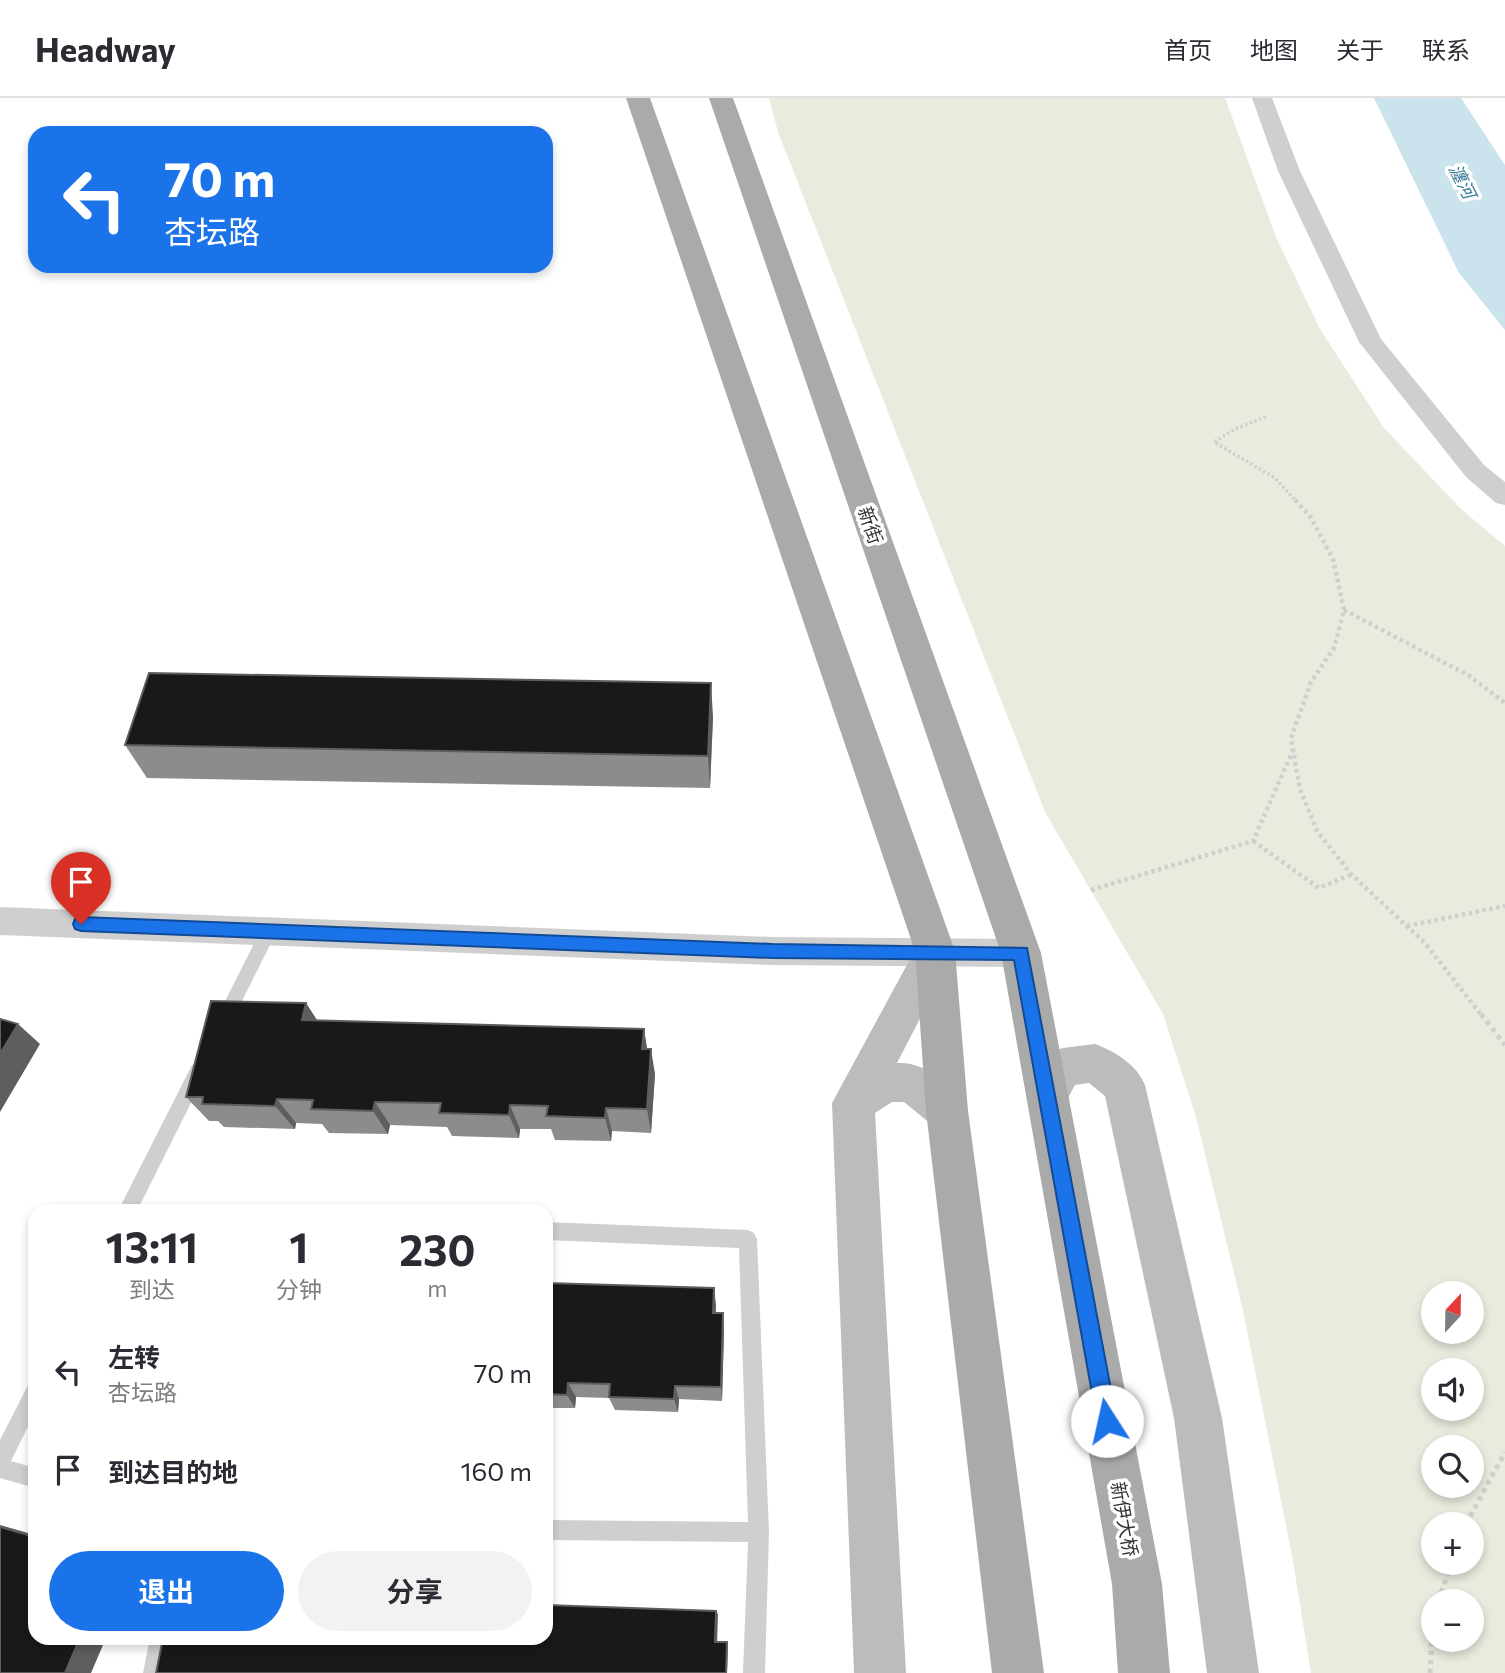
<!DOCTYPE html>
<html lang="zh">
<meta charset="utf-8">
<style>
:root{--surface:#fff;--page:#f2f2f3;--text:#2b2b33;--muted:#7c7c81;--line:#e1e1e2;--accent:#1a73e8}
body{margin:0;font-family:Commissioner,"Noto Sans SC",sans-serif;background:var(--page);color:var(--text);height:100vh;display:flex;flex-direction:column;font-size:26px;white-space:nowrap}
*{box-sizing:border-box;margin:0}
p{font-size:23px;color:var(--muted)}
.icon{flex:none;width:38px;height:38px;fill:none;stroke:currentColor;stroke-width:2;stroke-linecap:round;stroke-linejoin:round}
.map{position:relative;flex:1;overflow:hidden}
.sheet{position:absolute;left:28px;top:1106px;width:525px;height:441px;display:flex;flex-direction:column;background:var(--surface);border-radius:21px;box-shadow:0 4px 10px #0003}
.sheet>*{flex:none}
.guide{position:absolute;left:28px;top:28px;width:525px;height:147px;border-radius:21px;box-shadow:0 4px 10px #0003;background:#1a73e8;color:#fff;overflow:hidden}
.needle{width:46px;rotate:22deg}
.controls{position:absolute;left:1421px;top:1183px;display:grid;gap:14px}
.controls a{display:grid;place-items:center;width:63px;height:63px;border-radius:50%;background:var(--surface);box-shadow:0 4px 10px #0003;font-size:35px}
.pin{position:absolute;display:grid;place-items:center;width:60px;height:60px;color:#fff;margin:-72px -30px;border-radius:50% 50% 50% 0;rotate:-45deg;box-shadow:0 0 7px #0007}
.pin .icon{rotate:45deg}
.me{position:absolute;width:77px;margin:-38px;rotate:350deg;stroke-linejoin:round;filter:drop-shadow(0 0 5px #0008)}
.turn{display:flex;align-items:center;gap:24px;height:147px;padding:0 21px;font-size:32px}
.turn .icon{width:91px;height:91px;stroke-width:2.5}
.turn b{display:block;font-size:49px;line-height:60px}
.eta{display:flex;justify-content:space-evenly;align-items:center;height:119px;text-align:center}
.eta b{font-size:42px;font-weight:700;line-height:49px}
.button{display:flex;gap:14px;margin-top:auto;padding:14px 21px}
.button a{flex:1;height:80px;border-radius:42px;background:var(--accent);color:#fff;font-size:28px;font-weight:700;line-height:80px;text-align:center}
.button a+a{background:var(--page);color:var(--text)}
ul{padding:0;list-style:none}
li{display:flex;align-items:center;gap:21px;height:98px;padding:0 21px}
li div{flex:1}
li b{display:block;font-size:26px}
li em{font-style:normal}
header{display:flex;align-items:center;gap:42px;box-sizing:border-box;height:98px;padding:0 35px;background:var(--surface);border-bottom:2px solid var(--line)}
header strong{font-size:33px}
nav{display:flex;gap:38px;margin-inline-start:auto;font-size:24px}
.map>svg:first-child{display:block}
.green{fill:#e7ecde;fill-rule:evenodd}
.water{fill:#cbe3ec}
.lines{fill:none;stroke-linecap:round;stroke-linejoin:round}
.path-far2{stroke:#cfcfcf;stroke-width:3.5;stroke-dasharray:2.5 2.5;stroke-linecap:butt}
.path-far1{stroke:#cfcfcf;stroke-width:4.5;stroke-dasharray:3.5 3.5;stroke-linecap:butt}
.path{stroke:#cfcfcf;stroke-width:5;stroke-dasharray:4.5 4.5;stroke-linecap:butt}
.lane{fill:#cfcfcf;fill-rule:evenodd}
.street{fill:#cfcfcf;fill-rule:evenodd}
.secondary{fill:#bcbcbc;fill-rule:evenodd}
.primary{fill:#aaa;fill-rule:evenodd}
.wall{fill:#8c8c8c}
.shaded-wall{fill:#5e5e5e}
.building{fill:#191919;stroke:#5e5e5e;stroke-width:2}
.route{fill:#1a73e8;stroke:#114b97;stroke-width:2}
.labels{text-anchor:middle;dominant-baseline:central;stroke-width:7;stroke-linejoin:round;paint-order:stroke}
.far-water-label{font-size:18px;font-style:italic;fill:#3d7e98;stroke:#fff}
.street-label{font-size:19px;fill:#323232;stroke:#fff}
</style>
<header>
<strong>Headway</strong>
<nav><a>首页</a><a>地图</a><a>关于</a><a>联系</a></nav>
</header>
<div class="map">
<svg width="1505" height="1575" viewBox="0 0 1505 1575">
<rect width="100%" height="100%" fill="#fff"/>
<path class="green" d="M769,0H1225L1276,139L1320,231L1384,330L1462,412L1505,448V1575H1311L1292,1457L1242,1208L1196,1019L1163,916L1045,714L778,34ZM1433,1195H1472V1234H1433ZM1433,1272H1472V1311H1433ZM1433,1349H1472V1388H1433ZM1433,1426H1472V1465H1433ZM1433,1503H1472V1542H1433Z"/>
<path class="water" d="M1374,0H1461L1505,67V232L1459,175Z"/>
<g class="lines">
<path class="path-far2" d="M1266,319L1237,330L1214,344L1275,380L1296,403"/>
<path class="path-far1" d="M1295,402L1310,418L1333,461L1344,512L1334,550L1311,584L1291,640L1300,691L1317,733L1351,776L1425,845L1482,918
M1344,512L1468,577L1505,605
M1253,743L1319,790L1350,777
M1091,792L1253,743L1293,652
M1407,828L1505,808"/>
<path class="path" d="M1481,916L1505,947
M1466,1426L1505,1354
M1438,1503L1452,1465
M1430,1575L1433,1517"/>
<path class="lane" d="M269,826L275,828L277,833L230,927L224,930L218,927L216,922L218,917L263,828Z
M198,965L204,967L207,973L137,1113H118L192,967Z
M546,1124L748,1132L754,1135L757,1141L769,1434L765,1575H743L748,1444L546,1442V1422L748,1424L739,1150L546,1142Z
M35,1284V1314L11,1363L35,1370V1390L0,1380V1342L28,1287Z
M150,1540H172L165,1575H143Z"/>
<path class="street" d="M1252,0H1272L1300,73L1381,241L1484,367L1505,384V407L1496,405L1466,379L1359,244L1278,73Z
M0,809L773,839L1021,841L1032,845L1037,855L1032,865L1021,869L773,867L0,837Z"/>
<path class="secondary" d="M935,836L949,841L955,853L897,965C925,963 957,988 968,1013L962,1027L947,1033L932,1027L904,1004H892L875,1015L906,1575H854L832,1005L921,841Z
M1095,946C1116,954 1136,966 1145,987L1222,1320L1259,1575H1207L1174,1320L1105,998L1089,985L1075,987L1062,1011L1047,1017L1032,1011L1026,997L1048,955L1063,950Z"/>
<path class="primary" d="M626,0H650L955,853L968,1013L1044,1575H992L926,1013L915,853Z
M709,0H733L1041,855L1162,1486L1170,1575H1118L1112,1486L1001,855Z"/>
</g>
<path class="wall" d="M713,619L710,690L147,680L125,647Z
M306,905L317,922L644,931L647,951L655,976L651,1035L612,1033L611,1043L555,1042L551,1031H520L519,1040L452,1038L447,1029L390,1027L388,1036L329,1035L322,1026L296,1025L295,1031L224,1029L218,1023H209L186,999Z
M546,1185L714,1190L716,1215H723L724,1232L722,1303L679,1301L678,1314L615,1312L609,1300L576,1299L575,1310H546Z"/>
<path class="shaded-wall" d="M711,585L713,619L710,690L708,658Z
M306,905L323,932L302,922Z
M18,926L40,946L0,1014V956Z
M644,931L648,957L642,951Z
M651,951L655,976L651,1035L647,1011Z
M277,1001L296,1025L295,1031L275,1008Z
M375,1004L390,1027L388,1036L373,1013Z
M510,1007L520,1031L519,1040L509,1017Z
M606,1010L612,1033L611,1043L605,1020Z
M714,1190L716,1207L715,1231L713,1215Z
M723,1215L724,1232L722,1303L721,1289Z
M568,1285L576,1299L575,1310L567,1297Z
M675,1288L679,1301L678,1314L674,1301Z
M0,1427L35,1437V1439L0,1429Z
M716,1513L718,1516L717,1547L715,1544Z
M80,1540H106L91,1575H65Z
M727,1544L728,1547L727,1575H726Z"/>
<path class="building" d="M149,575L711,585L708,658L125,647Z
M211,903L306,905L302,922L644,931L642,951H651L647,1011L606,1010L605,1020L546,1018L548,1008L510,1007L509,1017L439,1015L441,1005L375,1004L373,1013L311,1011L313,1002L277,1001L275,1008L202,1006L203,999H186Z
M0,921L18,926L0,956Z
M546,1185L714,1190L713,1215H723L721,1289L675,1288L674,1301L609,1299L610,1286L568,1285L567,1297L546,1296Z
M0,1429L35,1439V1540H80L65,1575H0Z
M546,1507L716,1513L715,1544H727L726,1575H156L163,1540H546Z"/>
<path class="route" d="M81,819L773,846L1027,850L1117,1323L1114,1330L1107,1333L1100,1330L1097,1323L1014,862L773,860L81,833L75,831L73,826L75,821Z"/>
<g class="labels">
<g class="far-water-label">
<text transform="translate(1463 83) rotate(63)">瀍河</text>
</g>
<g class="street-label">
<text transform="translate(871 427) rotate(71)">新街</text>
<text transform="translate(1125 1421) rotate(80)">新伊大桥</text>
</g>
</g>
</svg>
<div class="controls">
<a><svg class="needle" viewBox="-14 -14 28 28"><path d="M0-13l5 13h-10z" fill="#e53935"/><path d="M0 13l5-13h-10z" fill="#7c7c81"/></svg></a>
<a><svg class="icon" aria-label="sound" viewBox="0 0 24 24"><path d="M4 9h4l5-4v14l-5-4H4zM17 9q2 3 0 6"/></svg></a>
<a><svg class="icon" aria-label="search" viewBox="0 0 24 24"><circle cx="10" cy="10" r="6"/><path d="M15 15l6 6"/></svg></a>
<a>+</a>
<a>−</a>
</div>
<div class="pin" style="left:81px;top:826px;background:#d93025"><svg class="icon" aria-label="arrive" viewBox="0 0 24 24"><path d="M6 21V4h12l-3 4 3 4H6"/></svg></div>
<svg class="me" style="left:1107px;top:1323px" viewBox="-20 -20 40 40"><circle r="19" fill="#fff"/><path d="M0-13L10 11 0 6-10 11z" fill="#1a73e8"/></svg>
<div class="guide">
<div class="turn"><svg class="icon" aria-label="left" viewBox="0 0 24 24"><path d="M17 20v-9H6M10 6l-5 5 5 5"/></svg><div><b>70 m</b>杏坛路</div></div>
</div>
<section class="sheet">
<div class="eta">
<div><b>13:11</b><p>到达</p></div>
<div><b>1</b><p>分钟</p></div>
<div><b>230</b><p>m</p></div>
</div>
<ul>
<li><svg class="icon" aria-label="left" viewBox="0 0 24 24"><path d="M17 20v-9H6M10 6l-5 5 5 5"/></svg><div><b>左转</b><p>杏坛路</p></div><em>70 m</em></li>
<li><svg class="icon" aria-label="arrive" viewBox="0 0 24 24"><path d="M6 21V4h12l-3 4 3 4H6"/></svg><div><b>到达目的地</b></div><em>160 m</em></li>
</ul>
<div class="button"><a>退出</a><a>分享</a></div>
</section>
</div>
